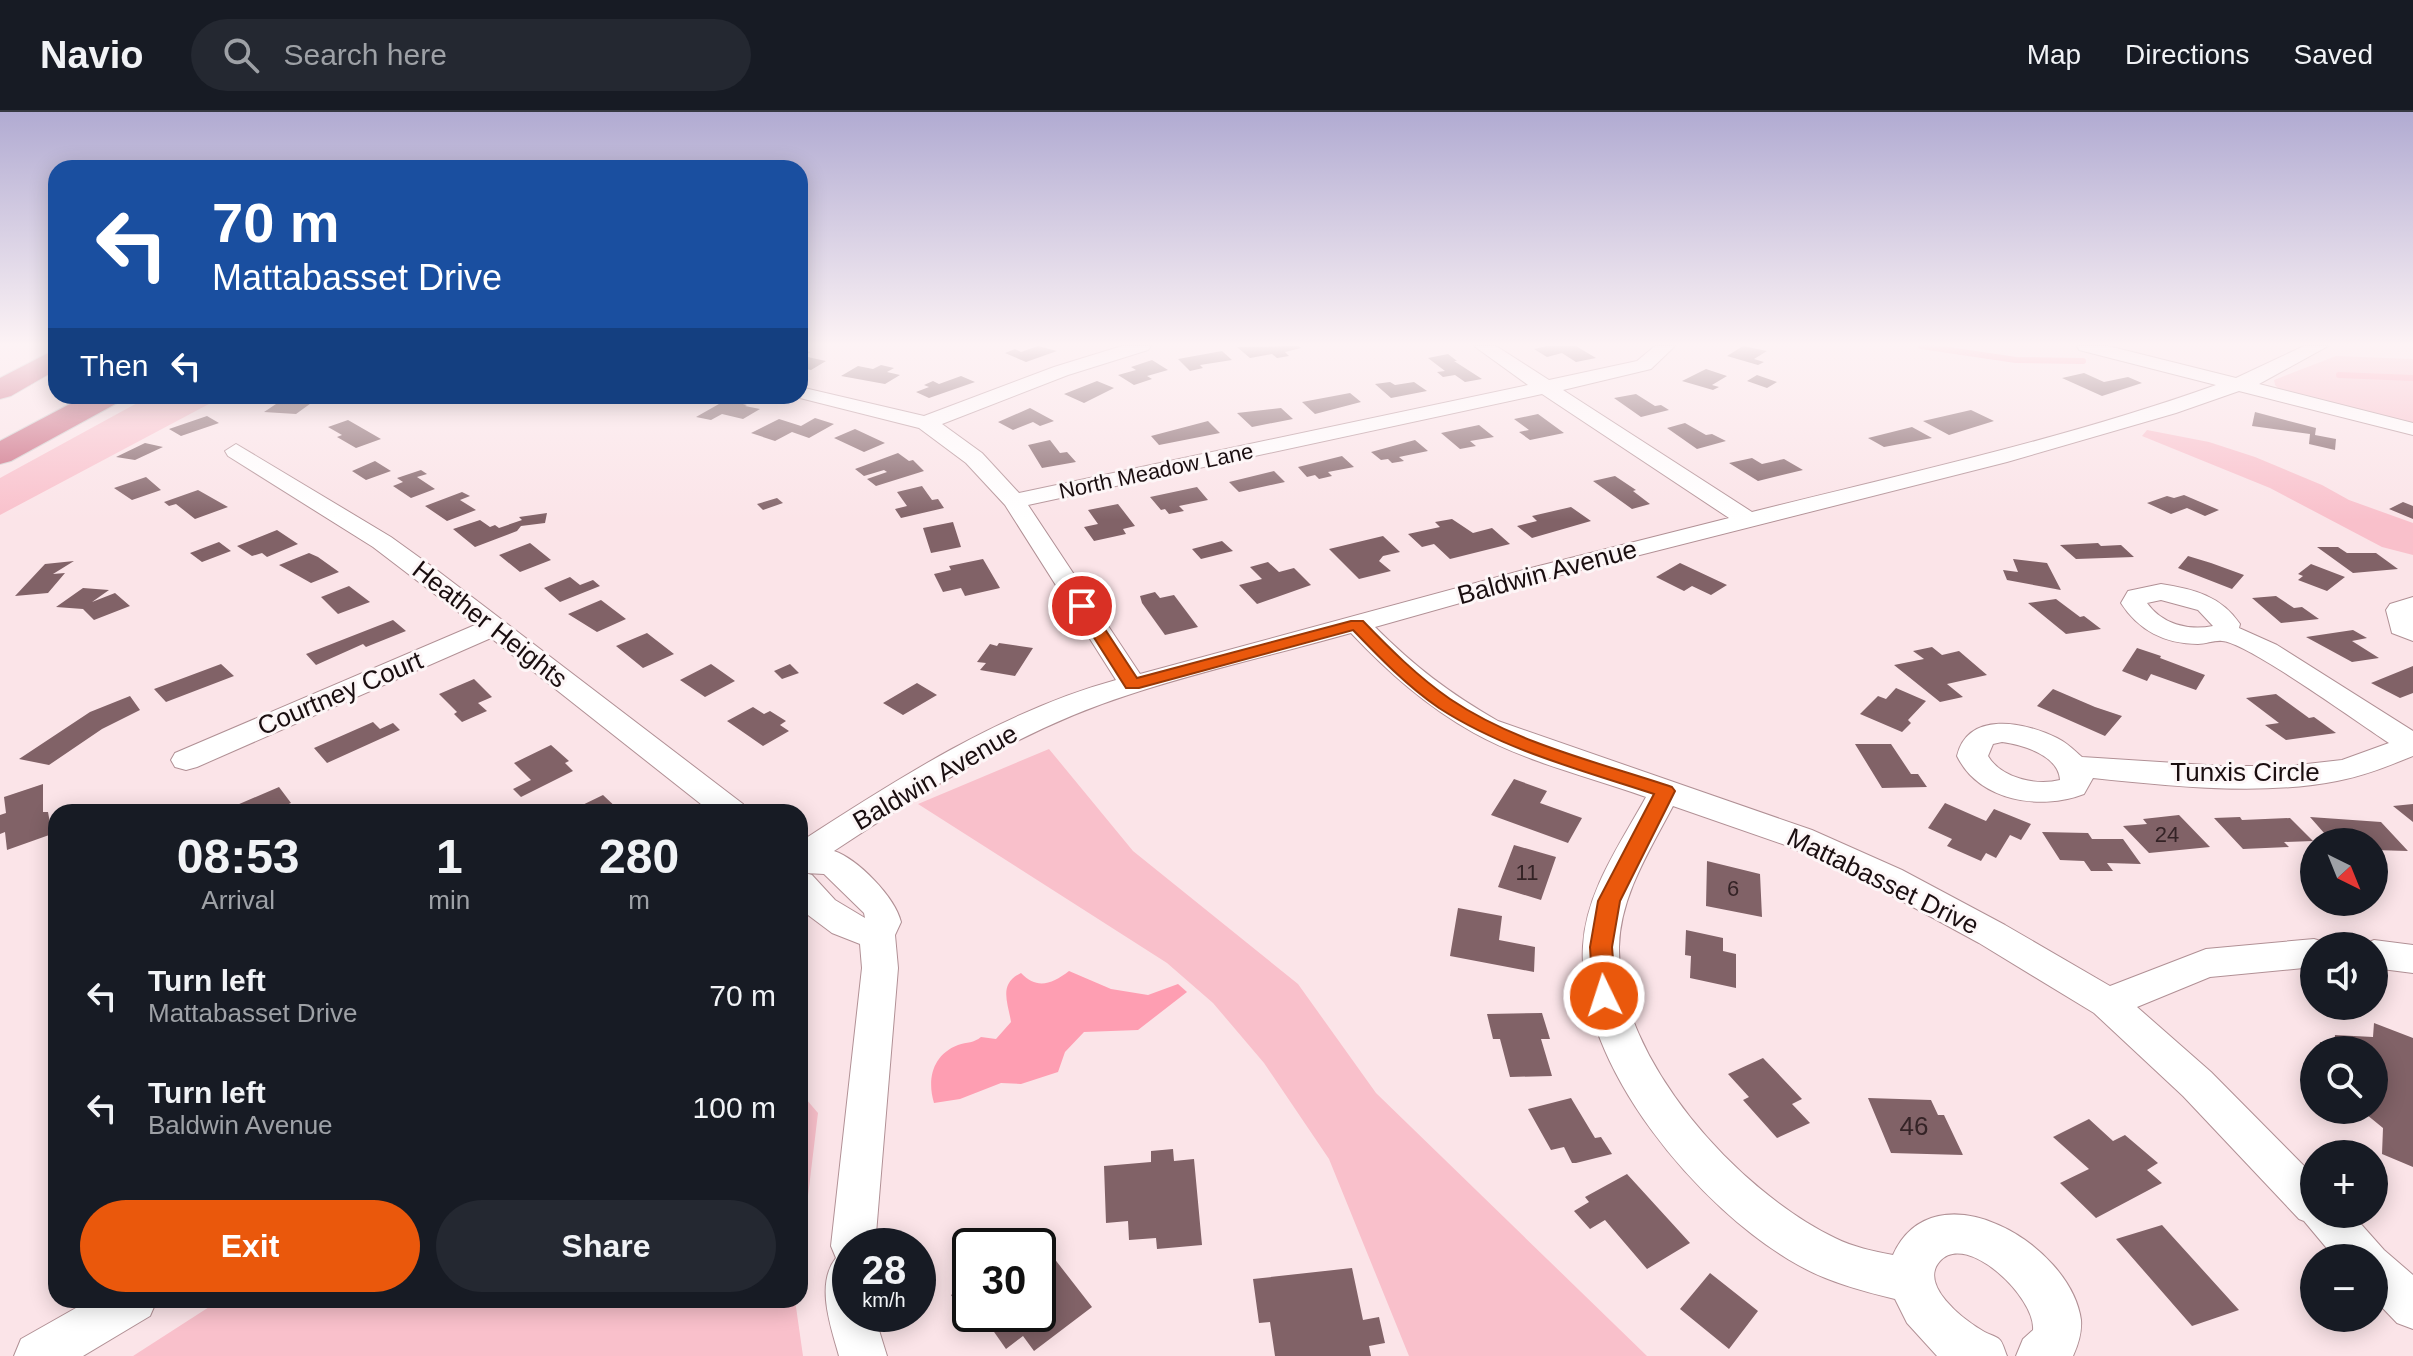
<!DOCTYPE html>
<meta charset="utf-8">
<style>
:root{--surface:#171b24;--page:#242831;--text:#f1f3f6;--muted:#9ea1a6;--line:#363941;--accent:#ea580c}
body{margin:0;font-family:Arial,sans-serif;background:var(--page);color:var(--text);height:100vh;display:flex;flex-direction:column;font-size:30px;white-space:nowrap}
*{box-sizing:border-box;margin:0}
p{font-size:26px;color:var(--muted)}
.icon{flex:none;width:44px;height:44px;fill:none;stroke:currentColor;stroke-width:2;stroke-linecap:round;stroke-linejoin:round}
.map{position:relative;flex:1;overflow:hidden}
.panel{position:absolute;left:48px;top:692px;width:760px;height:504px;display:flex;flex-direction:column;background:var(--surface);border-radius:24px;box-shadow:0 4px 20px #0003}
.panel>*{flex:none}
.guide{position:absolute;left:48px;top:48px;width:760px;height:244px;border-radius:24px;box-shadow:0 4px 20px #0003;background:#1a4fa0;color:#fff;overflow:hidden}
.needle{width:52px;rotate:137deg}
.tools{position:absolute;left:2300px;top:716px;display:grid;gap:16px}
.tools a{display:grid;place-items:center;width:88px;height:88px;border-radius:50%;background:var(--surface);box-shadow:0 4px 20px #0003;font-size:40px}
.speed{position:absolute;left:832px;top:1116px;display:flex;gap:16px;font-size:40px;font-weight:700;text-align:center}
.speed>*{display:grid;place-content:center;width:104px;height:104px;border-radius:50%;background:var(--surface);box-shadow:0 4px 20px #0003;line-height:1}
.speed small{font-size:20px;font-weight:400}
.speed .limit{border:4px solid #111;border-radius:12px;background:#fff;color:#111}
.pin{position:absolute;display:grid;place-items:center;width:68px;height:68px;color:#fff;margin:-34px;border:4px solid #fff;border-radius:50%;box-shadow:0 2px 8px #0007}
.me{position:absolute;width:88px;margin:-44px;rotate:356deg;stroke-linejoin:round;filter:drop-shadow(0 0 6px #0008)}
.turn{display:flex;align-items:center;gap:28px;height:168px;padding:0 32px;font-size:36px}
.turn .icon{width:104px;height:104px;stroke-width:2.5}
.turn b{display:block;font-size:56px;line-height:68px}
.then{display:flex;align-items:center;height:76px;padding:0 32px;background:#0003;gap:16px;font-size:30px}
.eta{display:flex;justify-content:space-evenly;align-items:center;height:136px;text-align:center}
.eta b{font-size:48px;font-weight:700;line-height:56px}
.cta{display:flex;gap:16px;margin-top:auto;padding:16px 32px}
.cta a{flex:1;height:92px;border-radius:48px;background:var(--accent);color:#fff;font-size:32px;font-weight:700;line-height:92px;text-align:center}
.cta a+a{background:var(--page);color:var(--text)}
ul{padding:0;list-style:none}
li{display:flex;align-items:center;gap:24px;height:112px;padding:0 32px}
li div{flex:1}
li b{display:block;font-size:30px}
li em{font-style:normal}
header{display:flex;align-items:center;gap:48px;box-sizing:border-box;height:112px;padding:0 40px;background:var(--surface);border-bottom:2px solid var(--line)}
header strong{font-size:38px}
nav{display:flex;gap:44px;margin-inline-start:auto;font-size:28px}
.search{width:560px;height:72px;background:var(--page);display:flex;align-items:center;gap:20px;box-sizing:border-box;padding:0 28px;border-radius:44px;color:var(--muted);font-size:30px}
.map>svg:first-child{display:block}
.green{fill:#f9c0cb}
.water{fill:#fe9eb2}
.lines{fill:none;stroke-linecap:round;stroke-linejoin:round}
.stream{stroke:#fe9eb2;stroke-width:6}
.building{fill:#816267}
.minor-casing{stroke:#b19095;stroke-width:2}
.highway-casing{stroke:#d1cfcf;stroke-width:2}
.minor{fill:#fff;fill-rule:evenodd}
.highway{fill:#cb6c82;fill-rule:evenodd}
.route{fill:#ea580c;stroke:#983908;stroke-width:2}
.labels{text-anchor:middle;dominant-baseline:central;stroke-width:6;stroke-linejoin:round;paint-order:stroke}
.far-street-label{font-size:22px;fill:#1a0e10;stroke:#fdf6f7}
.number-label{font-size:22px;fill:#342326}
.street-label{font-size:26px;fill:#1a0e10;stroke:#fdf6f7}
.near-number-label{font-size:26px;fill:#342326}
</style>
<header>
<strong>Navio</strong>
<div class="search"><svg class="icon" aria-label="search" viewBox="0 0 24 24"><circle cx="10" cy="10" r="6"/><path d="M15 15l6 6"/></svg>Search here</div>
<nav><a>Map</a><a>Directions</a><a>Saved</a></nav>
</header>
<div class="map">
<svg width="2413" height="1244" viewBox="0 0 2413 1244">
<rect width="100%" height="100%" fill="#fbe4e8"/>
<path class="green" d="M2336,244L2413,247V314L2279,277L2275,273L2274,268Z
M150,284H224L0,403V366Z
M2147,318L2209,330L2255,345L2322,373L2349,388L2413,411V443L2382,435L2270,376L2142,324Z
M1049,637L1133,739L1298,872L1376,981L1647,1244H1409L1329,1047L1264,951L1213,891L1167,851L918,692Z
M800,980L818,1001L800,1150Z
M220,1188H795L803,1244H133Z"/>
<path class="water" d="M1069,859L1111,877L1148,883L1178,872L1187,880L1138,918L1084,920L1065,940L1058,960L1021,972L1001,971L960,987L934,991C927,968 932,943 958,933C967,930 974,931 981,925L996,927L1011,910C1008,890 998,872 1021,861C1037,878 1052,872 1069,859Z"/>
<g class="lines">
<path class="stream" d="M1921,234L2016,248L2083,249
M2339,263L2413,266"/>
</g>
<path class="building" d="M1038,234L1057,239L1026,250L1005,241L1015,237L1021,240Z
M1298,234L1301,236L1285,240L1289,244L1277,246L1272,242L1250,246L1237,235Z
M1547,234H1576L1596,246L1576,250L1562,241L1547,245L1534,237Z
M1743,234L1767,239L1754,247L1764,250L1758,253L1727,244Z
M800,238L811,240L803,244L826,249L811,258L800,256Z
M1222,239L1232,248L1200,253L1203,256L1190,259L1178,247Z
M1448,242L1457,249H1454L1482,267L1465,270L1455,263L1443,265L1437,260L1445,259L1428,246Z
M1152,248L1168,258L1147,264L1152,267L1134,273L1118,263L1136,258L1131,255Z
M881,253L894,256L887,260L900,263L885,272L841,264L858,254L873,257Z
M1706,257L1727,264L1712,273L1719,275L1713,278L1682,269Z
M2084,261L2104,270L2128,265L2142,271L2102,284L2062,266Z
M1757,263L1777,270L1767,276L1747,269Z
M961,264L975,270L929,286L916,280L929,275L924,273L933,269L939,272Z
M1097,269L1114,276L1084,291L1064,282Z
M1390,270L1395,273L1414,270L1427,279L1391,286L1375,272Z
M1350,281L1361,290L1315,302L1302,290Z
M1636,282L1655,294L1661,293L1669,298L1641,305L1614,286Z
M634,284H681L669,291L645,286L636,291L626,289Z
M726,288L747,293L745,294L760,297L743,307L722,302L711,308L696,305Z
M298,289H314L296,302L264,300L279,290Z
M1030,296L1054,309L1040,314L1033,310L1013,318L998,310Z
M1281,296L1293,307L1252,315L1237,301Z
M1971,298L1994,309L1949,323L1923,309Z
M2255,300L2316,316L2315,323L2336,327L2335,338L2309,332L2310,322L2252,314Z
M1538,302L1564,321L1530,328L1519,320L1529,318L1514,307Z
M207,304L219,311L181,324L169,317Z
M815,306L834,312L809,326L792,320L775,329L751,321L779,307L801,314Z
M348,308L381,327L356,336L337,325L342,323L328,315Z
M1208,309L1220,321L1159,333L1151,324Z
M1685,311L1706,323L1712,322L1726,329L1697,337L1667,316Z
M1479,313L1494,325L1470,329L1476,334L1460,337L1441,321Z
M1912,315L1932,326L1884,335L1868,326Z
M855,317L885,331L864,340L834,326Z
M1050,328L1060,341L1067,340L1076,350L1042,356L1028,333Z
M1415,328L1428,339L1399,345L1404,349L1392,351L1388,347L1381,348L1371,340Z
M145,331L163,335L135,348L116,345Z
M898,341L909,349L913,348L924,359L876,374L867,367L887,360L884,358L864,364L855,357Z
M1342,344L1354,355L1328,360L1332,364L1319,367L1315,363L1307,365L1298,355Z
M1752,346L1762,352L1784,347L1803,358L1758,369L1729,351Z
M375,349L391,359L366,368L352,359Z
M421,358L427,362L417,365L435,377L411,386L393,374L403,370L397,366Z
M1274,359L1285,370L1239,380L1229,370Z
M1615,364L1636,378L1633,379L1650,392L1632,397L1593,369Z
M146,365L161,378L132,388L114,376Z
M922,374L932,388L938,387L944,396L901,406L895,397L907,394L897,380Z
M1197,375L1208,388L1179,394L1184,399L1169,402L1165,397L1161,398L1150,385Z
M198,378L228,395L195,407L176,392L169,394L164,390Z
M462,380L470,384L460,388L476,398L447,409L425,394Z
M2184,383L2219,398L2205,404L2187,396L2171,402L2147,391L2167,384L2174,386Z
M777,386L783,391L763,398L757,392Z
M2403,390L2413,394V407L2389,397Z
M1118,392L1135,414L1123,417L1126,422L1094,429L1084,415L1098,412L1088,398Z
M1571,395L1591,409L1532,426L1517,414L1537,409L1532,404Z
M547,401L545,411L521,414L517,419L475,435L453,417L480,408L490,415L495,413L499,416L522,408L519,405Z
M1452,407L1473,421L1492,416L1510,432L1450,447L1434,432L1422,435L1408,422L1440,415L1435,410Z
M953,410L961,435L931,441L923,416Z
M277,418L298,432L267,445L262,441L252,444L237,434Z
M1383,424L1400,440L1383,444L1379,449L1391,459L1359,467L1329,437Z
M1222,429L1233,439L1201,447L1192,437Z
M219,430L231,439L202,450L190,441Z
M530,431L551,448L520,460L499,443Z
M2098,431L2101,434L2121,433L2134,445L2076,447L2060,433Z
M2317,435H2338L2347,441H2376L2398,457L2353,461Z
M309,441L318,445L339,460L311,471L279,453Z
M2188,444L2211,451L2244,463L2232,477L2178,456Z
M983,447L1000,476L965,484L961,476L943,480L934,462L951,458L949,454Z
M2013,447L2047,451L2061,478L2007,468L2003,458L2018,460Z
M74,449L53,462L65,461L48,481L15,484L45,452Z
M1268,450L1279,460L1294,456L1311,473L1257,492L1239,473L1262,467L1250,455Z
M1680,451L1727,473L1711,483L1692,474L1684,479L1656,465Z
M2311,452L2345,465L2327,479L2298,468L2303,464L2298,462Z
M570,465L580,473L593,468L600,474L560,490L544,476Z
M349,474L370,490L338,502L321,485Z
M83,476L109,478L92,490L115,481L130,494L94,508L83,497L56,495Z
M1155,480L1160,486L1174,483L1198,515L1165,523L1142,491L1140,484Z
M2276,484L2294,496L2302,495L2319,507L2281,511L2252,486Z
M2056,487L2080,505L2084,504L2101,517L2066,522L2028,491Z
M601,488L626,507L597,520L568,502Z
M393,508L406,519L366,535L363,532L316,553L306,542Z
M2353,518L2367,526L2352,529L2379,546L2352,550L2306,525Z
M647,521L674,542L643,556L616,534Z
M999,531L1033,536L1015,564L980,558L986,551L977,550L990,532L997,534Z
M1932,535L1942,543L1959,539L1987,563L1947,572L1963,585L1940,590L1894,553L1924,547L1913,539Z
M2137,536L2161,544L2160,546L2205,563L2196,578L2151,562L2147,569L2122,559Z
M221,552L234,564L166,590L154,577Z
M711,552L735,569L705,585L680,568Z
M790,552L799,561L782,567L774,559Z
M2413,554V581L2400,586L2371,571Z
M474,567L492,585L478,591L487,599L462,610L454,602L457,600L439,582Z
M917,571L937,583L903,603L883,591Z
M1896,576L1926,589L1908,608L1911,611L1902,620L1860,602L1878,584L1886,587Z
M2053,577L2095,595L2122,604L2105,624L2037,594Z
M2276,582L2309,606L2314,605L2336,621L2286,628L2265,613L2279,611L2246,586Z
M130,584L140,598L102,617L49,653L19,647L90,600Z
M753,595L764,602L770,599L786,609L780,613L789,619L763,634L727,609Z
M373,610L380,617L393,611L400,618L327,651L314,636Z
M1855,632H1891L1911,662H1918L1927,675L1882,676Z
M551,633L569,649L565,651L573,659L521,685L513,677L531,668L514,651Z
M1514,667L1547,679L1540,691L1582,706L1568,731L1491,703Z
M43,672V700H48L52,722L7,738L5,720L0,722V703L6,701L4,685Z
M279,675L291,691L271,700H233L230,696Z
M603,683L621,700H568Z
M1945,691L1986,709L1994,697L2031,712L2021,728L2010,723L1996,746L1986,741L1981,749L1947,734L1952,727L1928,716Z
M2413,692V710L2393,694Z
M2179,703L2210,735L2149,741L2123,714L2147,712L2143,707Z
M2240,705L2242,708L2290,706L2313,729L2284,730L2289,735L2243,737L2214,706Z
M2310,705L2381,710L2408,739L2374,738V730H2332Z
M2042,720L2088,721L2092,727H2123L2141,752L2107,751L2113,759H2091L2084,749L2060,748Z
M1514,733L1556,745L1541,788L1498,775Z
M1707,749L1760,762L1762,805L1706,794Z
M1458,796L1502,804L1499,828L1535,835L1534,860L1450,844Z
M1686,818L1723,826V839L1736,842V876L1690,866L1691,844L1685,843Z
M1542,901L1550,927H1541L1552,964L1510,965L1500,927H1493L1487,902Z
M2374,911L2413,926V1055L2382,1042L2383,1016L2361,998H2374V938H2319L2320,930L2334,932L2335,923L2373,925Z
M1763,946L1802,987L1792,992L1810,1011L1777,1026L1743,988L1749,985L1728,962Z
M1571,986L1595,1026L1601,1025L1612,1042L1576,1051H1572L1564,1035L1551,1038L1528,997Z
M1868,986L1931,988L1938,1003H1944L1963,1043L1891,1041Z
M2089,1007L2113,1029L2125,1023L2158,1051L2147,1058L2162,1071L2096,1106L2060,1071L2089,1057L2053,1025Z
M1173,1037L1174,1049L1194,1047L1202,1133L1157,1137L1156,1126L1129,1128L1128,1109L1106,1111L1104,1054L1151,1050V1039Z
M1627,1062L1690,1131L1647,1157L1605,1108L1590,1117L1574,1099L1589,1090L1585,1085Z
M2162,1113L2239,1198L2192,1214L2116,1127Z
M1036,1123L1092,1195L1034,1239L1023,1224L1006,1237L985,1207L974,1215L951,1183L970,1170V1202H1038V1134H1021Z
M1352,1156L1363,1208L1379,1205L1385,1231L1369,1234L1371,1244H1275L1270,1210L1259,1211L1253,1167Z
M1710,1161L1758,1199L1729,1237L1680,1197Z"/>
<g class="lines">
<defs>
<path id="minor" d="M1122,234H1151L1148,238L1068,263L942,312L982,341L1019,381L1528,273L1474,234H1496L1549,268L1637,249L1655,234H1675L1651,257L1563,278L1752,400C1908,361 2065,327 2216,273L2079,238L2077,234H2108L2236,266L2304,234H2328L2259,272L2413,311V323L2239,279L2176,301L2007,350L1549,466L1375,515C1414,554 1449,581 1498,609L1812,718L1902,758L2005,813L2110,874L2206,837L2314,827L2327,831L2328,834H2314V855L2210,865L2137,895L2211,960L2314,1064V1102H2352L2384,1138L2413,1163V1217L2397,1211L2374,1187V1146H2335L2304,1109L2299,1107L2183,984L2094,901L1979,831L1878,776L1788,734L1673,694C1650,738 1620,784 1619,835C1617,947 1739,1080 1835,1126C1853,1135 1873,1139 1893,1143C1934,1052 2071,1132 2081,1208C2082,1221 2078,1233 2073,1244H2016L2023,1227L2033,1218C2036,1186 1967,1119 1940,1149C1918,1173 1964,1208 1983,1219C1987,1222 1996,1224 1999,1227C2003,1230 2005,1240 2007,1244H1937L1907,1211L1895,1187C1862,1179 1828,1170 1798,1153C1700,1098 1576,953 1583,834C1586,779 1621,731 1646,685C1590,665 1526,650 1474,621C1426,594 1388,560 1351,521C1277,542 1201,559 1128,583C1022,617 926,678 834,739C858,747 895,785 901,810L895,823L898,856L875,1134H850V1202H874L887,1244H839C831,1215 815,1172 836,1146L831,1134L862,856L860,832L832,821L800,797V730C897,667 1003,599 1116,568L1005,393L966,351L919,316L792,284H800V275L924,304L1054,255ZM1542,282L1729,406L1531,456L1140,562L1028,393ZM805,761L824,762L864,801L865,806L835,788L812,763Z
M236,332L391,425L434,456L743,692L748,700H711L491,526L197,655L186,658L175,655L171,648L175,641L475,513L373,435L228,344L225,339Z
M2161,472C2194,477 2221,484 2240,512L2239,516L2277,533L2413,619V644C2388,654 2364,664 2337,669C2262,684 2169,674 2093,666L2084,682C2040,699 1979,689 1957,644C1968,598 2025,610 2057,626C2067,631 2074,638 2082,645L2222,654H2289L2342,648L2389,631C2361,613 2247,530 2222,529C2215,528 2206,532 2198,532C2165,532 2138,518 2121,491L2128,479ZM2161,488L2198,498L2213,514C2188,519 2162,512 2147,491ZM2002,630C2024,633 2059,644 2060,668C2036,674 2001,666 1988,644L1993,632Z
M2413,485V529L2392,521L2386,498L2390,492Z
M2374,828L2413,833V861L2374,856V834H2360Z
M90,1188H157L150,1204L83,1244H14L21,1227Z"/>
<path id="highway" d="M56,237V258L11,284L0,287V266Z
M85,284H123L119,290L11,349L0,352V329Z"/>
</defs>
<use href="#minor" class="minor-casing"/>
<use href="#highway" class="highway-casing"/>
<use href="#minor" class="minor"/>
<use href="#highway" class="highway"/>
</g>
<linearGradient id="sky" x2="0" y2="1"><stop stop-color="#b1abd2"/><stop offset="0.57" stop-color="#fdf3f5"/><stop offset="1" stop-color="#fdf3f5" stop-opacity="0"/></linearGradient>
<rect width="2413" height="408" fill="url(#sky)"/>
<path class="route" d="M1082,489L1087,490L1137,566L1351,509H1363C1390,537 1417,564 1450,587C1515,631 1597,650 1672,675L1675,679L1620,789L1612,835L1616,884L1612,890L1604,893L1596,890L1593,884L1590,835L1598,789L1654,682C1581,658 1504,638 1439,596C1407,574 1380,546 1353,518L1139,576H1126L1074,494Z"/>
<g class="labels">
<g class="far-street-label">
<text transform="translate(1156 359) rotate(-12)">North Meadow Lane</text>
</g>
<g class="number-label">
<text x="2167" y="722">24</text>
<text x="1527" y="760">11</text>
<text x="1733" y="776">6</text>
</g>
<g class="street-label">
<text transform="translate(1547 460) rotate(-15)">Baldwin Avenue</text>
<text transform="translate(490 512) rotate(38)">Heather Heights</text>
<text transform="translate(340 581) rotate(-23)">Courtney Court</text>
<text x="2245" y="660">Tunxis Circle</text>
<text transform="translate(935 665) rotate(-30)">Baldwin Avenue</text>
<text transform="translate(1883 769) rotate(26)">Mattabasset Drive</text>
</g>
<g class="near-number-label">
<text x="1914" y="1014">46</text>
</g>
</g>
</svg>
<div class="tools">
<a><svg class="needle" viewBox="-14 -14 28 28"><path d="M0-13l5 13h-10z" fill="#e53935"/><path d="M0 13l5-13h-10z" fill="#9ea1a6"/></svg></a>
<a><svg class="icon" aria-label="sound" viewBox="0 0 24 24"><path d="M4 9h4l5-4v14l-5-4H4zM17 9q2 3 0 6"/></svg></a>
<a><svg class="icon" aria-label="search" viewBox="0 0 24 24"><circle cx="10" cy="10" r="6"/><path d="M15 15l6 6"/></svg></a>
<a>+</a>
<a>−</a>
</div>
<div class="speed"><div>28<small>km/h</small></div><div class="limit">30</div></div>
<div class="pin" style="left:1082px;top:494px;background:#d93025"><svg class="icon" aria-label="arrive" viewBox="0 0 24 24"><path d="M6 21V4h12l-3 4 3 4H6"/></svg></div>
<svg class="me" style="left:1604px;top:884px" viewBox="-20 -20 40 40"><circle r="17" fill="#ea580c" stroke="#fff" stroke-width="3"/><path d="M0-11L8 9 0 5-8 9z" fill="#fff"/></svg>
<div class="guide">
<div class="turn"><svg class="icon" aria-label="left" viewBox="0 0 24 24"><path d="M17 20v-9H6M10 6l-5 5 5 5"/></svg><div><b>70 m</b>Mattabasset Drive</div></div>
<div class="then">Then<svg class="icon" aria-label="left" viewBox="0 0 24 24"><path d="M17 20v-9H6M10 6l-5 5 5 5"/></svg></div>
</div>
<section class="panel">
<div class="eta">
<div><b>08:53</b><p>Arrival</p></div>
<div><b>1</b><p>min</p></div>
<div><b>280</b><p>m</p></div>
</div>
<ul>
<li><svg class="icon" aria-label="left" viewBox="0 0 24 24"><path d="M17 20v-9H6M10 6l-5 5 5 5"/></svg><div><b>Turn left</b><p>Mattabasset Drive</p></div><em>70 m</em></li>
<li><svg class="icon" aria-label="left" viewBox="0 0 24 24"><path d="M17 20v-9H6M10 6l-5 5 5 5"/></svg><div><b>Turn left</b><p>Baldwin Avenue</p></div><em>100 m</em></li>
</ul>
<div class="cta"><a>Exit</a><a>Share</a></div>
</section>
</div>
